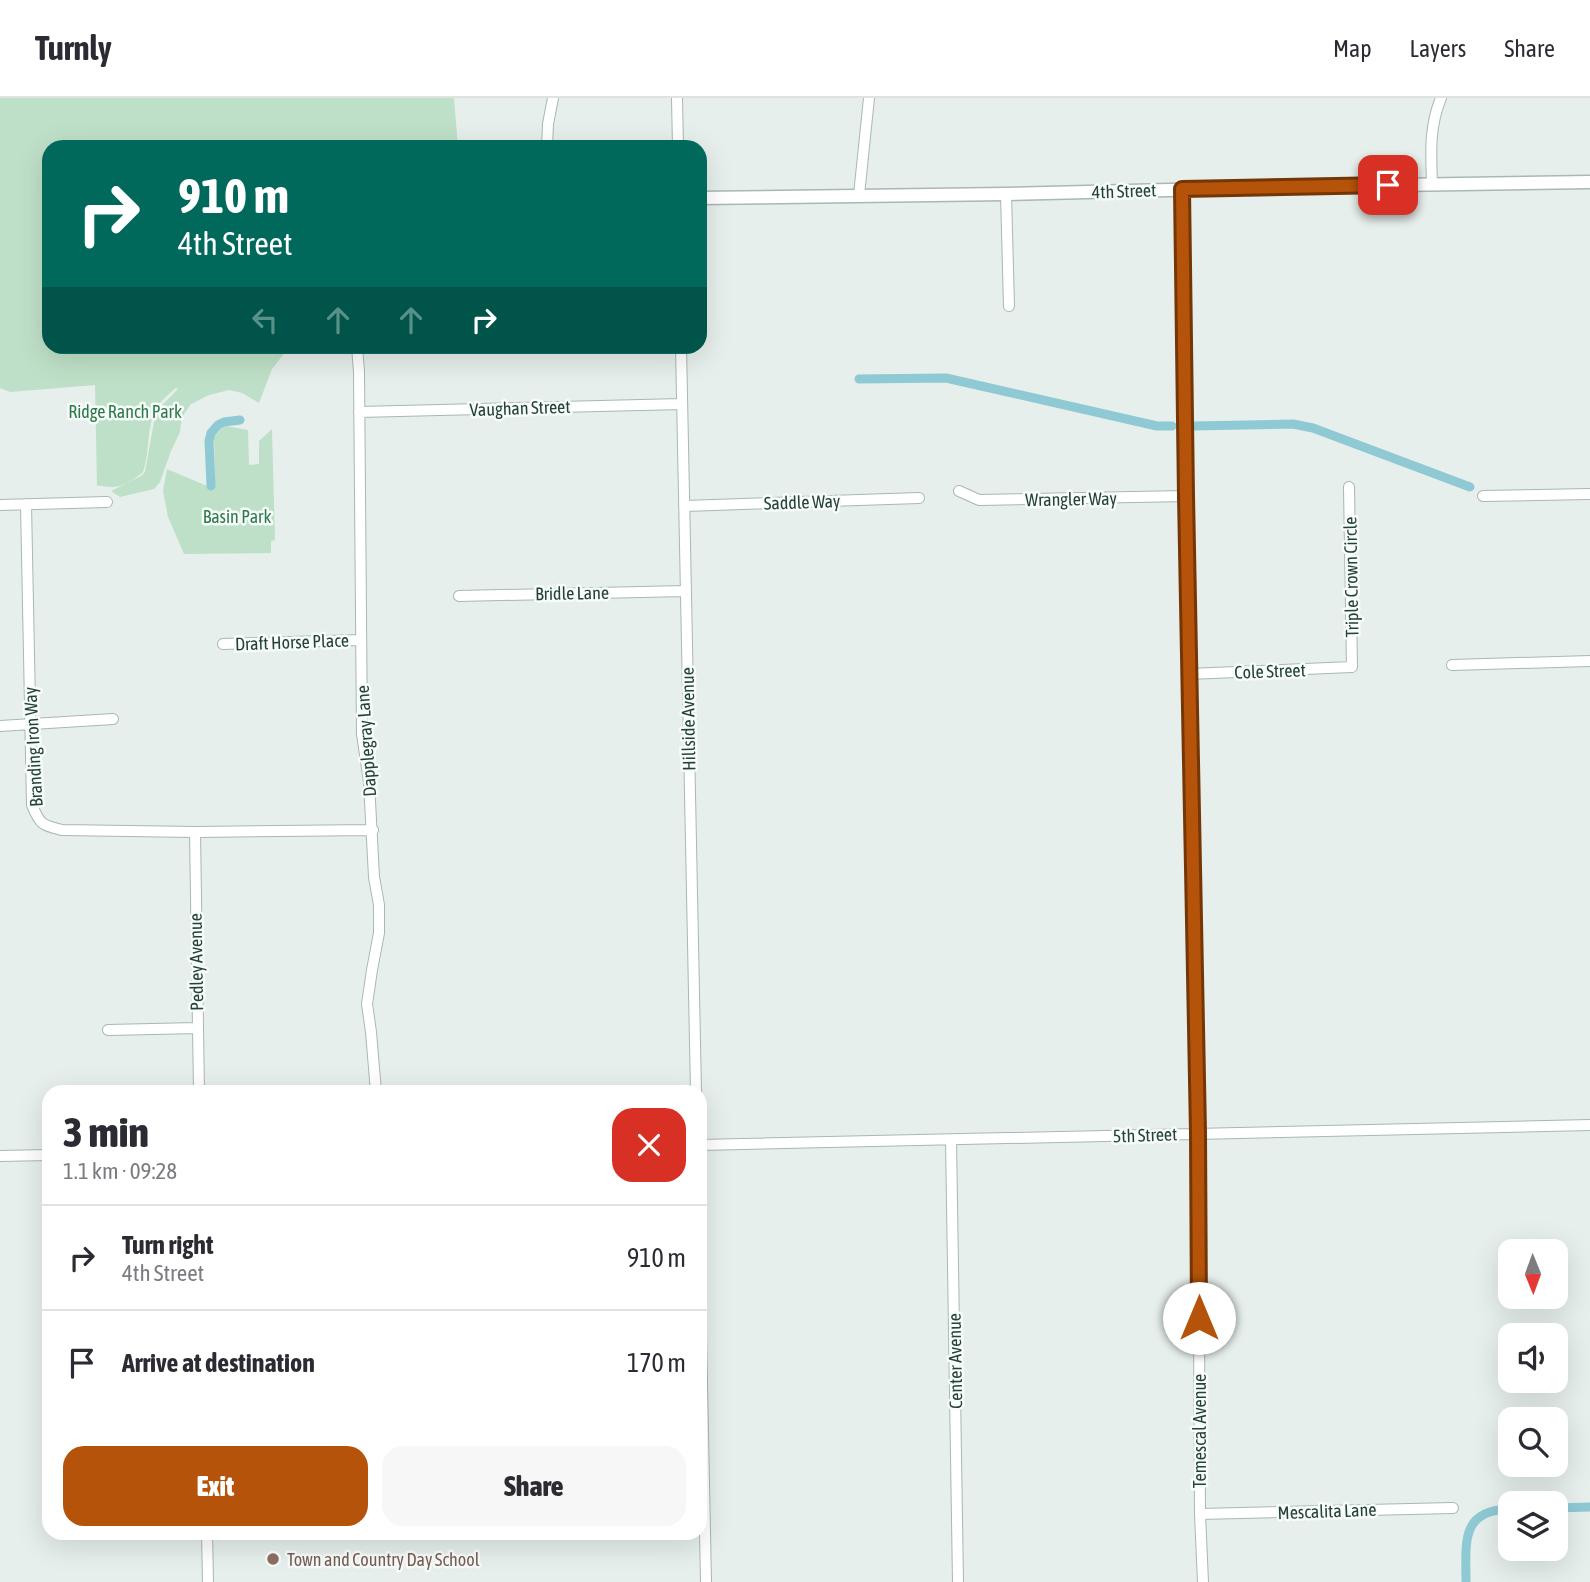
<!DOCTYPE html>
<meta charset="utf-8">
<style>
:root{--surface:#fff;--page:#f7f7f7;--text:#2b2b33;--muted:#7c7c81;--line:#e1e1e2;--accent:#b45309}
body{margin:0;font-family:"Asap Condensed",sans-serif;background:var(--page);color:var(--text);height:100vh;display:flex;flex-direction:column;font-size:26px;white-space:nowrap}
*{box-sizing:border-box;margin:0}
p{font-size:23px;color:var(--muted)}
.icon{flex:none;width:38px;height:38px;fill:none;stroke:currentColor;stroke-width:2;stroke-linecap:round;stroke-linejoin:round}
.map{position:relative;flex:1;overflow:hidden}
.sheet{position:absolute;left:42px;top:987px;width:665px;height:455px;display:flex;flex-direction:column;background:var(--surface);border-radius:21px;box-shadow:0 7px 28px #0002}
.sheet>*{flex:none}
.top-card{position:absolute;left:42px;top:42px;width:665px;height:214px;border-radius:21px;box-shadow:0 7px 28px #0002;background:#00695c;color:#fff;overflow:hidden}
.needle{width:46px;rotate:179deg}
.tools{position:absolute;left:1498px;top:1141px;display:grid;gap:14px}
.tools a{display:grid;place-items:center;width:70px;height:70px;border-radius:14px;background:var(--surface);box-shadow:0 7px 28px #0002;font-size:35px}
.pin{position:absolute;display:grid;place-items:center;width:60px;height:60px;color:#fff;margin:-30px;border-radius:14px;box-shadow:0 4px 10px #0006}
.me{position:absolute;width:77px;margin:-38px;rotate:0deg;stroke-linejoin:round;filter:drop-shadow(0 0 5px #0008)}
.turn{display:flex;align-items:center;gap:24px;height:147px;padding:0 21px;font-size:32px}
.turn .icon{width:91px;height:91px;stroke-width:2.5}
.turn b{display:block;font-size:49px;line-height:60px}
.lanes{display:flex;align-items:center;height:66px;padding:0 21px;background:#0003;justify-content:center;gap:35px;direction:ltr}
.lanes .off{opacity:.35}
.round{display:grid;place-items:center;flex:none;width:74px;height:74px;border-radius:21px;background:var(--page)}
.head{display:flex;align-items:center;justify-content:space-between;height:119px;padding:0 21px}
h1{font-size:42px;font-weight:800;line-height:52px}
.primary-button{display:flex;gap:14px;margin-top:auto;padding:14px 21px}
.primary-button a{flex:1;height:80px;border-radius:21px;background:var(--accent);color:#fff;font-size:28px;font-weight:800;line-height:80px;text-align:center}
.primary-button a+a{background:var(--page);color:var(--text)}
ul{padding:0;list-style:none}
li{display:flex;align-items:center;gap:21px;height:105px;padding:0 21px;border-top:2px solid var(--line)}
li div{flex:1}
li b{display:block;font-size:26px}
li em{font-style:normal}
header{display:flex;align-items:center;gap:42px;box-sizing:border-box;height:98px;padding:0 35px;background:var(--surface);border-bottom:2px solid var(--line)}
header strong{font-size:33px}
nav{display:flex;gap:38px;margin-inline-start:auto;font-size:24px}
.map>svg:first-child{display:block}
.green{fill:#bfe0c8}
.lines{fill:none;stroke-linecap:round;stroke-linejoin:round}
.canal{stroke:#8ec9d4;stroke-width:9}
.minor-casing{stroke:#a8b8b2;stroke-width:12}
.tertiary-casing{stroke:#a8b8b2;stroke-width:15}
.minor{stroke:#fff;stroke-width:10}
.tertiary{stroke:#fff;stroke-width:12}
.route-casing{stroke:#753606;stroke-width:18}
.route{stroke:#b45309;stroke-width:12}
.education-dot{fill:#8d6e63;stroke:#f7fbf9;stroke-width:2.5}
.labels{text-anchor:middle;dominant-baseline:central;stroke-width:5;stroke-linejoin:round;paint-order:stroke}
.street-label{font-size:18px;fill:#24423a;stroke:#f7fbf9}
.park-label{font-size:18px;fill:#2d7a4b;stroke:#f7fbf9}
.education-label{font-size:18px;fill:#785e54;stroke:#f7fbf9;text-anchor:start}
</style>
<header>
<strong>Turnly</strong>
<nav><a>Map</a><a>Layers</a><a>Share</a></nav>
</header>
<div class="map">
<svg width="1590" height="1484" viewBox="0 0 1590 1484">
<rect width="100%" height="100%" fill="#e6efeb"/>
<path class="green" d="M0,0H454L458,49H49V248L289,249L272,271L259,305L242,295L229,292L209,297L191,306L182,319L180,334L171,353L160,384L154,391L120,399L111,393L141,378L145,374L155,318L163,306L178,291L176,290C170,295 164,300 159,306C145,326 151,352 143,374C135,381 121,390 110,389C106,389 102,387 97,388L95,287L10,294L0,290Z
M226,328L248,332L249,367L259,366V343L272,331L275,442L271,443V455L184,456L168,419L163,393L167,371L212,390L215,387L214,339L221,331Z"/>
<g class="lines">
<path class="canal" d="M859,281L946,280L1157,328H1172
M1193,328L1293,326L1313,330L1470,389
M211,388L209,343L211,335L218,327L224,324L240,322
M1556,1410L1590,1409
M1466,1484C1466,1445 1460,1412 1510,1411"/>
<defs>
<path id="minor" d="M677,0L678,49
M547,49L548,26L553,0
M1432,86C1431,55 1429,29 1441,0
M1182,91L1186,398L1198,1035L1200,1416L1203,1484
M1006,96L1009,208
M859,97L869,0
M357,248L359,274L362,636L369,684L374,779L379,807V835L372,872L367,906L371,934L376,994
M681,248L696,994
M359,314L682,306
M959,393L979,402L1186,398
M1483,398L1590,396
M26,406L32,707C40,727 42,727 62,732L195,734L373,732
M0,407L107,404
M685,408L919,400
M459,498L685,493
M223,546L361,542
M1452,567L1590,563
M1189,576L1352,569L1349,389
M0,628L113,621
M195,734L199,994
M108,932L197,930
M951,1042L958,1484
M700,1047L1590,1027
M0,1058L49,1057
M700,1186L706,1484
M1200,1416L1453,1410
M207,1435L208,1484"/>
<path id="tertiary" d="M700,100L1006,96L1332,88L1590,84"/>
</defs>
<use href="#minor" class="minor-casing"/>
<use href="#tertiary" class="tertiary-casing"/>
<use href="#minor" class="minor"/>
<use href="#tertiary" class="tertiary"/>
</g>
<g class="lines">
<defs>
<path id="route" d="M1199,1220L1198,1035L1186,398L1182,91L1388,87"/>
</defs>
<use href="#route" class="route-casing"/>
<use href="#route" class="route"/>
</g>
<circle class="education-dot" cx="273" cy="1461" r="7"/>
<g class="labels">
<g class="street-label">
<text transform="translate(1124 93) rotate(-2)">4th Street</text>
<text transform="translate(520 310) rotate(-2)">Vaughan Street</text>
<text transform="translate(1071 401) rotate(-1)">Wrangler Way</text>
<text transform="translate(802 404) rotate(-2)">Saddle Way</text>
<text transform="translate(1351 479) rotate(-91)">Triple Crown Circle</text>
<text transform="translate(572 495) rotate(-1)">Bridle Lane</text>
<text transform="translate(292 544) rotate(-2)">Draft Horse Place</text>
<text transform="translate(1270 573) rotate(-2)">Cole Street</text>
<text transform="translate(688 621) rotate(-91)">Hillside Avenue</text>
<text transform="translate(366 643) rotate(-94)">Dapplegray Lane</text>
<text transform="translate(33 649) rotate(-93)">Branding Iron Way</text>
<text transform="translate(196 864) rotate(-91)">Pedley Avenue</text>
<text transform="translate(1145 1037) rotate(-2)">5th Street</text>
<text transform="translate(955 1263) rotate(-91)">Center Avenue</text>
<text transform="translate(1199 1333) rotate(-90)">Temescal Avenue</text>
<text transform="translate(1327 1413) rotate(-2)">Mescalita Lane</text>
</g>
<g class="park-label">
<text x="125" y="313">Ridge Ranch Park</text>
<text x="237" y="418">Basin Park</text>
</g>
<g class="education-label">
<text x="287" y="1461">Town and Country Day School</text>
</g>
</g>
</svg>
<div class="tools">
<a><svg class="needle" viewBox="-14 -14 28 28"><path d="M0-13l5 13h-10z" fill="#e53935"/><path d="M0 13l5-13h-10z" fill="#7c7c81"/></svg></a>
<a><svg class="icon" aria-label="sound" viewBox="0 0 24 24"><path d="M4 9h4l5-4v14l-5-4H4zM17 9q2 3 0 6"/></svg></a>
<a><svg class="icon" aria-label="search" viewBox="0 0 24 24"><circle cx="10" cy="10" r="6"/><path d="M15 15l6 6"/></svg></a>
<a><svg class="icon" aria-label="layers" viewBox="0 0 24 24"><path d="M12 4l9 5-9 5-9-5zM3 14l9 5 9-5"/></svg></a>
</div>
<div class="pin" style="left:1388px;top:87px;background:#d93025"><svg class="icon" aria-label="arrive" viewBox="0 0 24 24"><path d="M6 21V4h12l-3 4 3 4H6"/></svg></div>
<svg class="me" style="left:1199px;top:1220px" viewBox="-20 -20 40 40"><circle r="19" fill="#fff"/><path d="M0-13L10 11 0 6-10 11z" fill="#b45309"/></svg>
<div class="top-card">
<div class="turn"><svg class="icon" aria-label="right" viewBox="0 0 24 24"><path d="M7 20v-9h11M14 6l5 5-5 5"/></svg><div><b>910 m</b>4th Street</div></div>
<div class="lanes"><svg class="icon off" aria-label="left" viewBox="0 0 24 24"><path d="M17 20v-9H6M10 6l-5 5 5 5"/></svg><svg class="icon off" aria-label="ahead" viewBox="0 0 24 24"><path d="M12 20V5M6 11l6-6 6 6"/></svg><svg class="icon off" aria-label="ahead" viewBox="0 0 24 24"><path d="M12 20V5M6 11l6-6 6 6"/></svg><svg class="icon" aria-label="right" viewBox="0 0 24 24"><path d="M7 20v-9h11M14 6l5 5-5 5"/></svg></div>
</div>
<section class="sheet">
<div class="head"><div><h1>3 min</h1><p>1.1 km · 09:28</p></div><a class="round" style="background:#d93025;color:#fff"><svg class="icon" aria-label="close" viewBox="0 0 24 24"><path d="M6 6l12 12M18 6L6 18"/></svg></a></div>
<ul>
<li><svg class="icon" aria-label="right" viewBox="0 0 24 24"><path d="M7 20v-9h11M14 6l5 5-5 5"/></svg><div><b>Turn right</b><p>4th Street</p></div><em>910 m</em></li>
<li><svg class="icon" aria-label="arrive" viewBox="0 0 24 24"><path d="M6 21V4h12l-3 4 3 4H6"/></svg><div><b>Arrive at destination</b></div><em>170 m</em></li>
</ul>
<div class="primary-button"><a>Exit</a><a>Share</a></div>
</section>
</div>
